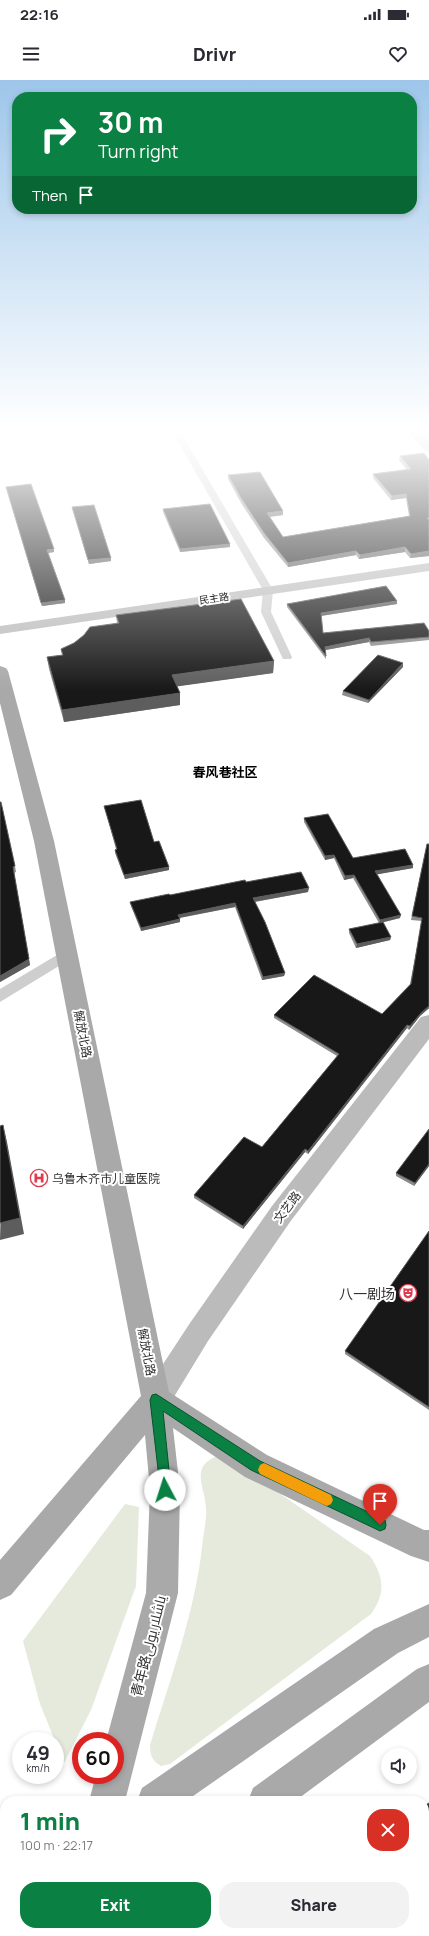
<!DOCTYPE html>
<meta charset="utf-8">
<style>
:root{--surface:#fff;--page:#f2f2f3;--text:#2b2b33;--muted:#7c7c81;--accent:#0b8043}
body{margin:0;font-family:Manrope,Cairo,"Noto Sans SC",sans-serif;background:var(--page);color:var(--text);height:100vh;display:flex;flex-direction:column;font-size:15px;white-space:nowrap}
*{box-sizing:border-box;margin:0}
p{font-size:13px;color:var(--muted)}
.icon{flex:none;width:22px;height:22px;fill:none;stroke:currentColor;stroke-width:2;stroke-linecap:round;stroke-linejoin:round}
.map{position:relative;flex:1;overflow:hidden}
.drawer{position:absolute;left:0px;top:1716px;width:429px;height:140px;display:flex;flex-direction:column;background:var(--surface);border-radius:16px 16px 0 0;box-shadow:0 2px 6px #0003}
.drawer>*{flex:none}
.hud{position:absolute;left:12px;top:12px;width:405px;height:122px;border-radius:16px;box-shadow:0 2px 6px #0003;background:#0b8043;color:#fff;overflow:hidden}
.fabs{position:absolute;left:381px;top:1668px;display:grid;gap:8px}
.fabs a{display:grid;place-items:center;width:36px;height:36px;border-radius:50%;background:var(--surface);box-shadow:0 2px 6px #0003;font-size:20px}
.speed{position:absolute;left:12px;top:1652px;display:flex;gap:8px;font-size:20px;font-weight:700;text-align:center}
.speed>*{display:grid;place-content:center;width:52px;height:52px;border-radius:50%;background:var(--surface);box-shadow:0 2px 6px #0003;line-height:1}
.speed small{font-size:10px;font-weight:400}
.speed .limit{border:6px solid #d22;background:#fff;color:#111}
.pin{position:absolute;display:grid;place-items:center;width:34px;height:34px;color:#fff;margin:-41px -17px;border-radius:50% 50% 50% 0;rotate:-45deg;box-shadow:0 0 4px #0007}
.pin .icon{rotate:45deg}
.me{position:absolute;width:44px;margin:-22px;rotate:355deg;stroke-linejoin:round;filter:drop-shadow(0 0 3px #0008)}
.turn{display:flex;align-items:center;gap:14px;height:84px;padding:0 20px;font-size:18px}
.turn .icon{width:52px;height:52px;stroke-width:2.5}
.turn b{display:block;font-size:28px;line-height:34px}
.then{display:flex;align-items:center;height:38px;padding:0 20px;background:#0003;gap:8px;font-size:15px}
.round{display:grid;place-items:center;flex:none;width:42px;height:42px;border-radius:16px;background:var(--page)}
.overview{display:flex;align-items:center;justify-content:space-between;height:68px;padding:0 20px}
h1{font-size:24px;font-weight:800;line-height:30px;color:var(--accent)}
.primary-button{display:flex;gap:8px;margin-top:auto;padding:8px 20px}
.primary-button a{flex:1;height:46px;border-radius:16px;background:var(--accent);color:#fff;font-size:16px;font-weight:800;line-height:46px;text-align:center}
.primary-button a+a{background:var(--page);color:var(--text)}
.status{display:flex;justify-content:space-between;align-items:center;height:28px;padding:0 20px;background:var(--surface);direction:ltr}
.status svg{height:11px;fill:currentColor}
header{display:flex;justify-content:space-between;align-items:center;height:52px;padding:0 20px;background:var(--surface);font-size:18px;font-weight:800}
.map>svg:first-child{display:block}
.green{fill:#e5eadd}
.lines{fill:none;stroke-linecap:round;stroke-linejoin:round}
.street{fill:#cecece;fill-rule:evenodd}
.secondary{fill:#bbb;fill-rule:evenodd}
.primary{fill:#a9a9a9;fill-rule:evenodd}
.wall{fill:#8c8c8c}
.shaded-wall{fill:#5d5d5d}
.building{fill:#181818;stroke:#5d5d5d}
.route{fill:#0b8043;stroke:#07532c}
.slow{fill:#f59e0b}
.labels{text-anchor:middle;dominant-baseline:central;stroke-width:4;stroke-linejoin:round;paint-order:stroke}
.far-street-label{font-size:10px;fill:#313131;stroke:#fff}
.street-label{font-size:12px;fill:#313131;stroke:#fff}
.poi-label{font-size:12px;fill:#313131;stroke:#fff;text-anchor:start}
.neighbourhood-label{font-size:13px;font-weight:bold;fill:#000;stroke:#fff}
.near-poi-label{font-size:14px;fill:#313131;stroke:#fff;text-anchor:end}
.near-street-label{font-size:14px;fill:#313131;stroke:#fff}
</style>
<div class="status"><b>22:16</b><svg viewBox="0 0 49 12"><path d="M0 12V9h3v3zM5 12V6h3v6zM10 12V3h3v9zM15 12V0h3v12zM26 1h20v11H26zM47 4h2v5h-2z"/></svg></div>
<header><svg class="icon" aria-label="menu" viewBox="0 0 24 24"><path d="M4 6h16M4 12h16M4 18h16"/></svg>Drivr<svg class="icon" aria-label="heart" viewBox="0 0 24 24"><path d="M12 20l-8-8c-3-5 5-10 8-4 3-6 11-1 8 4z"/></svg></header>
<div class="map">
<svg width="429" height="1856" viewBox="0 0 429 1856">
<rect width="100%" height="100%" fill="#fff"/>
<path class="green" d="M218,1376L230,1379L370,1476C384,1497 386,1513 371,1534L170,1684L161,1686C152,1681 150,1675 150,1665C169,1603 195,1532 202,1467C203,1455 207,1440 206,1428C205,1407 189,1386 218,1376Z
M125,1424L139,1427L136,1506L91,1630L64,1683L40,1624L23,1561Z"/>
<g class="lines">
<path class="street" d="M172,351H180L273,510L271,532L292,577L291,579H283L282,577L261,532L263,510Z
M67,869L72,870L74,874L72,878L0,922V909Z"/>
<path class="secondary" d="M408,351H420L429,361V372L425,371Z
M429,483V491L0,554V546Z
M429,935V959L290,1142L208,1261L166,1330L156,1333L146,1330L142,1320L146,1310L190,1243L272,1126L421,937Z"/>
<path class="primary" d="M0,586L6,588L8,591L54,761L169,1312L267,1375L424,1450H429V1482L411,1476L245,1397L173,1348L180,1410L178,1513L125,1721H89L96,1695H115V1661H106L146,1513L150,1410L145,1355L11,1515L0,1520V1480L141,1316L34,761L0,623Z
M429,1524V1557L398,1573L186,1721H137L142,1708L374,1549Z
M429,1584V1622L295,1721H248L253,1708L417,1589Z
M0,1774L5,1776V1851H35L36,1856H0Z
M66,1851H109L107,1856H64Z"/>
</g>
<path class="wall" d="M400,376L429,380V476L410,478L405,472L359,479L356,475L288,487L264,458L241,423L228,399V395L283,435L270,437L283,457L409,436L406,418L391,420L373,398V394L407,390L399,380Z
M6,407L54,472L48,473L65,520V523L42,526Z
M72,427L111,478V481L89,484L73,430Z
M163,429L230,467L180,472L163,432Z
M287,524H397L321,536L323,553L429,551V560L371,566L369,562L326,570V579L287,527Z
M116,535L274,581L273,593L177,606L180,613V625L64,642L49,589L47,577L62,575L61,569L117,543Z
M403,583V587L368,623L342,615L343,611Z
M0,722L15,786L16,792L14,793L30,885L0,902Z
M104,726L154,762L169,790L125,799L115,773V770L116,769L105,729Z
M304,738L353,778L413,788L377,794L400,838L381,843L391,857L390,860L356,868L349,853V849L379,843L353,798L344,800L334,778L325,780L304,742Z
M427,764H429V929H428L420,936L409,950L407,948L308,1074L305,1072L243,1149L194,1118V1115L262,1067L337,976L274,938V935L382,934L410,904L422,841L411,840Z
M246,802L308,812L255,822L285,893L284,896L262,900L235,827L180,838V842L141,851L131,826L130,822Z
M429,1049V1086L414,1106L396,1096V1093Z
M429,1151V1330L345,1274V1271Z"/>
<path class="shaded-wall" d="M406,414V418L391,420L392,416Z
M283,431V435L267,437V433Z
M230,464V467L180,472V469Z
M405,467V472L359,479L360,475Z
M54,469V472L48,473L47,470Z
M356,471V475L288,487V483Z
M429,471V476L410,478L411,474Z
M111,478V481L89,484L88,480Z
M65,520V523L42,526L41,523Z
M397,521V524L320,536L321,533Z
M369,558V562L325,570V567Z
M274,581L273,593L173,607L172,595Z
M403,583V587L368,623L369,620Z
M180,613V625L64,642L62,630Z
M334,775V778L325,780V776Z
M413,785V788L374,795L375,791Z
M169,787V790L125,799L124,795Z
M14,793L30,885L0,902V896Z
M354,795L353,798L344,800L345,796Z
M309,808L308,812L253,822V818Z
M235,823V827L178,838V835Z
M401,835L400,838L379,843L380,840Z
M180,839V842L141,851V848Z
M391,857L390,860L356,868L357,864Z
M285,893L284,896L262,900L263,897Z
M429,926L428,929L420,936L409,950L410,946L421,933Z
M407,945V948L308,1074V1071Z
M3,1045L7,1062L24,1154L0,1160Z
M305,1069V1072L243,1149V1146Z
M429,1084V1086L414,1106L415,1103Z"/>
<path class="building" d="M424,373L429,380V438H427L429,440V471L411,474L405,467L360,475L356,471L288,483L264,453L241,418L228,395L260,392L283,431L267,433L283,457L410,436L406,414L392,416L373,394L411,389L400,376Z
M31,404L54,469L47,470L65,520L41,523L6,407Z
M210,424L230,464L180,469L163,429Z
M94,425L111,478L88,480L72,427Z
M386,506L397,521L321,533L323,553L424,543L429,551V557L371,562L369,558L325,567L326,576L287,524Z
M241,519L274,581L172,595L180,613L62,630L47,577L63,575L61,569L74,563L84,555L90,547L119,543L116,535Z
M378,575L403,583L369,620L343,611Z
M141,720L154,762L159,761L169,787L124,795L115,770L117,769L104,726Z
M0,722H1L15,786L13,787L29,879L0,896Z
M328,734L353,778L405,769L413,785L375,791L401,835L380,840L354,795L345,796L334,775L325,776L304,738Z
M427,764H429V926L421,933L410,946L407,945L308,1071L305,1069L243,1146L194,1115L244,1057L262,1067L339,974L274,935L314,895L382,934L411,904L422,838L412,836Z
M301,792L309,808L253,818L265,842L285,893L263,897L235,823L178,835L180,839L141,848L130,822L169,814L170,815L245,800L246,802Z
M383,842L391,857L357,864L349,849Z
M3,1045L20,1138L0,1143V1046Z
M429,1049V1084L415,1103L396,1093Z
M429,1151V1327L345,1271Z
M429,1723V1856H246L253,1851H424V1726Z"/>
<linearGradient id="sky" x2="0" y2="1"><stop stop-color="#9dc6ea"/><stop offset="0.57" stop-color="#fff"/><stop offset="1" stop-color="#fff" stop-opacity="0"/></linearGradient>
<rect width="429" height="611" fill="url(#sky)"/>
<path class="route" d="M156,1314L260,1381L385,1440L386,1445L385,1449L380,1451L376,1449L251,1390L163,1331L171,1410L169,1415L165,1417L161,1415L150,1320L152,1315Z"/>
<path class="slow" d="M264,1383L331,1415L333,1420L331,1424L327,1426L322,1424L260,1394L258,1390L260,1385Z"/>
<defs>
<symbol id="hospital-ring" viewBox="-11 -11 22 22"><circle r="9.5" fill="#fff" stroke="#de3d4e" stroke-width="1.5"/><path d="M-5-5h3v3.5h4V-5h3V5h-3V1.5h-4V5h-3Z" fill="#de3d4e"/></symbol>
<symbol id="theatre-ring" viewBox="-11 -11 22 22"><circle r="9.5" fill="#fff" stroke="#de3d4e" stroke-width="1.5"/><path d="M-5-5.5Q0-4 5-5.5V0Q5 5 0 6Q-5 5-5 0ZM-3.3-2.5H-1v1.5H-3.3ZM1-2.5H3.3v1.5H1ZM-2.8 1Q0 5.5 2.8 1Z" fill="#de3d4e"/></symbol>
</defs>
<g fill-rule="evenodd">
<use href="#hospital-ring" x="29" y="1088" width="20" height="20"/>
<use href="#theatre-ring" x="398" y="1203" width="20" height="20"/>
</g>
<g class="labels">
<g class="far-street-label">
<text transform="translate(214 518) rotate(-8)">民主路</text>
</g>
<g class="street-label">
<text transform="translate(83 954) rotate(79)">解放北路</text>
<text transform="translate(287 1127) rotate(-53)">文艺路</text>
<text transform="translate(147 1272) rotate(79)">解放北路</text>
</g>
<g class="poi-label">
<text x="52" y="1098">乌鲁木齐市儿童医院</text>
</g>
<g class="neighbourhood-label">
<text x="225" y="692">春风巷社区</text>
</g>
<g class="near-poi-label">
<text x="395" y="1213">八一剧场</text>
</g>
<g class="near-street-label">
<text transform="translate(148 1566) rotate(-76)">青年路ياشلار يولى</text>
</g>
</g>
</svg>
<div class="fabs">
<a><svg class="icon" aria-label="sound" viewBox="0 0 24 24"><path d="M4 9h4l5-4v14l-5-4H4zM17 9q2 3 0 6"/></svg></a>
</div>
<div class="speed"><div>49<small>km/h</small></div><div class="limit">60</div></div>
<div class="pin" style="left:380px;top:1445px;background:#d93025"><svg class="icon" aria-label="arrive" viewBox="0 0 24 24"><path d="M6 21V4h12l-3 4 3 4H6"/></svg></div>
<svg class="me" style="left:165px;top:1410px" viewBox="-20 -20 40 40"><circle r="19" fill="#fff"/><path d="M0-13L10 11 0 6-10 11z" fill="#0b8043"/></svg>
<div class="hud">
<div class="turn"><svg class="icon" aria-label="right" viewBox="0 0 24 24"><path d="M7 20v-9h11M14 6l5 5-5 5"/></svg><div><b>30 m</b>Turn right</div></div>
<div class="then">Then<svg class="icon" aria-label="arrive" viewBox="0 0 24 24"><path d="M6 21V4h12l-3 4 3 4H6"/></svg></div>
</div>
<section class="drawer">
<div class="overview"><div><h1>1 min</h1><p>100 m · 22:17</p></div><a class="round" style="background:#d93025;color:#fff"><svg class="icon" aria-label="close" viewBox="0 0 24 24"><path d="M6 6l12 12M18 6L6 18"/></svg></a></div>
<div class="primary-button"><a>Exit</a><a>Share</a></div>
</section>
</div>
